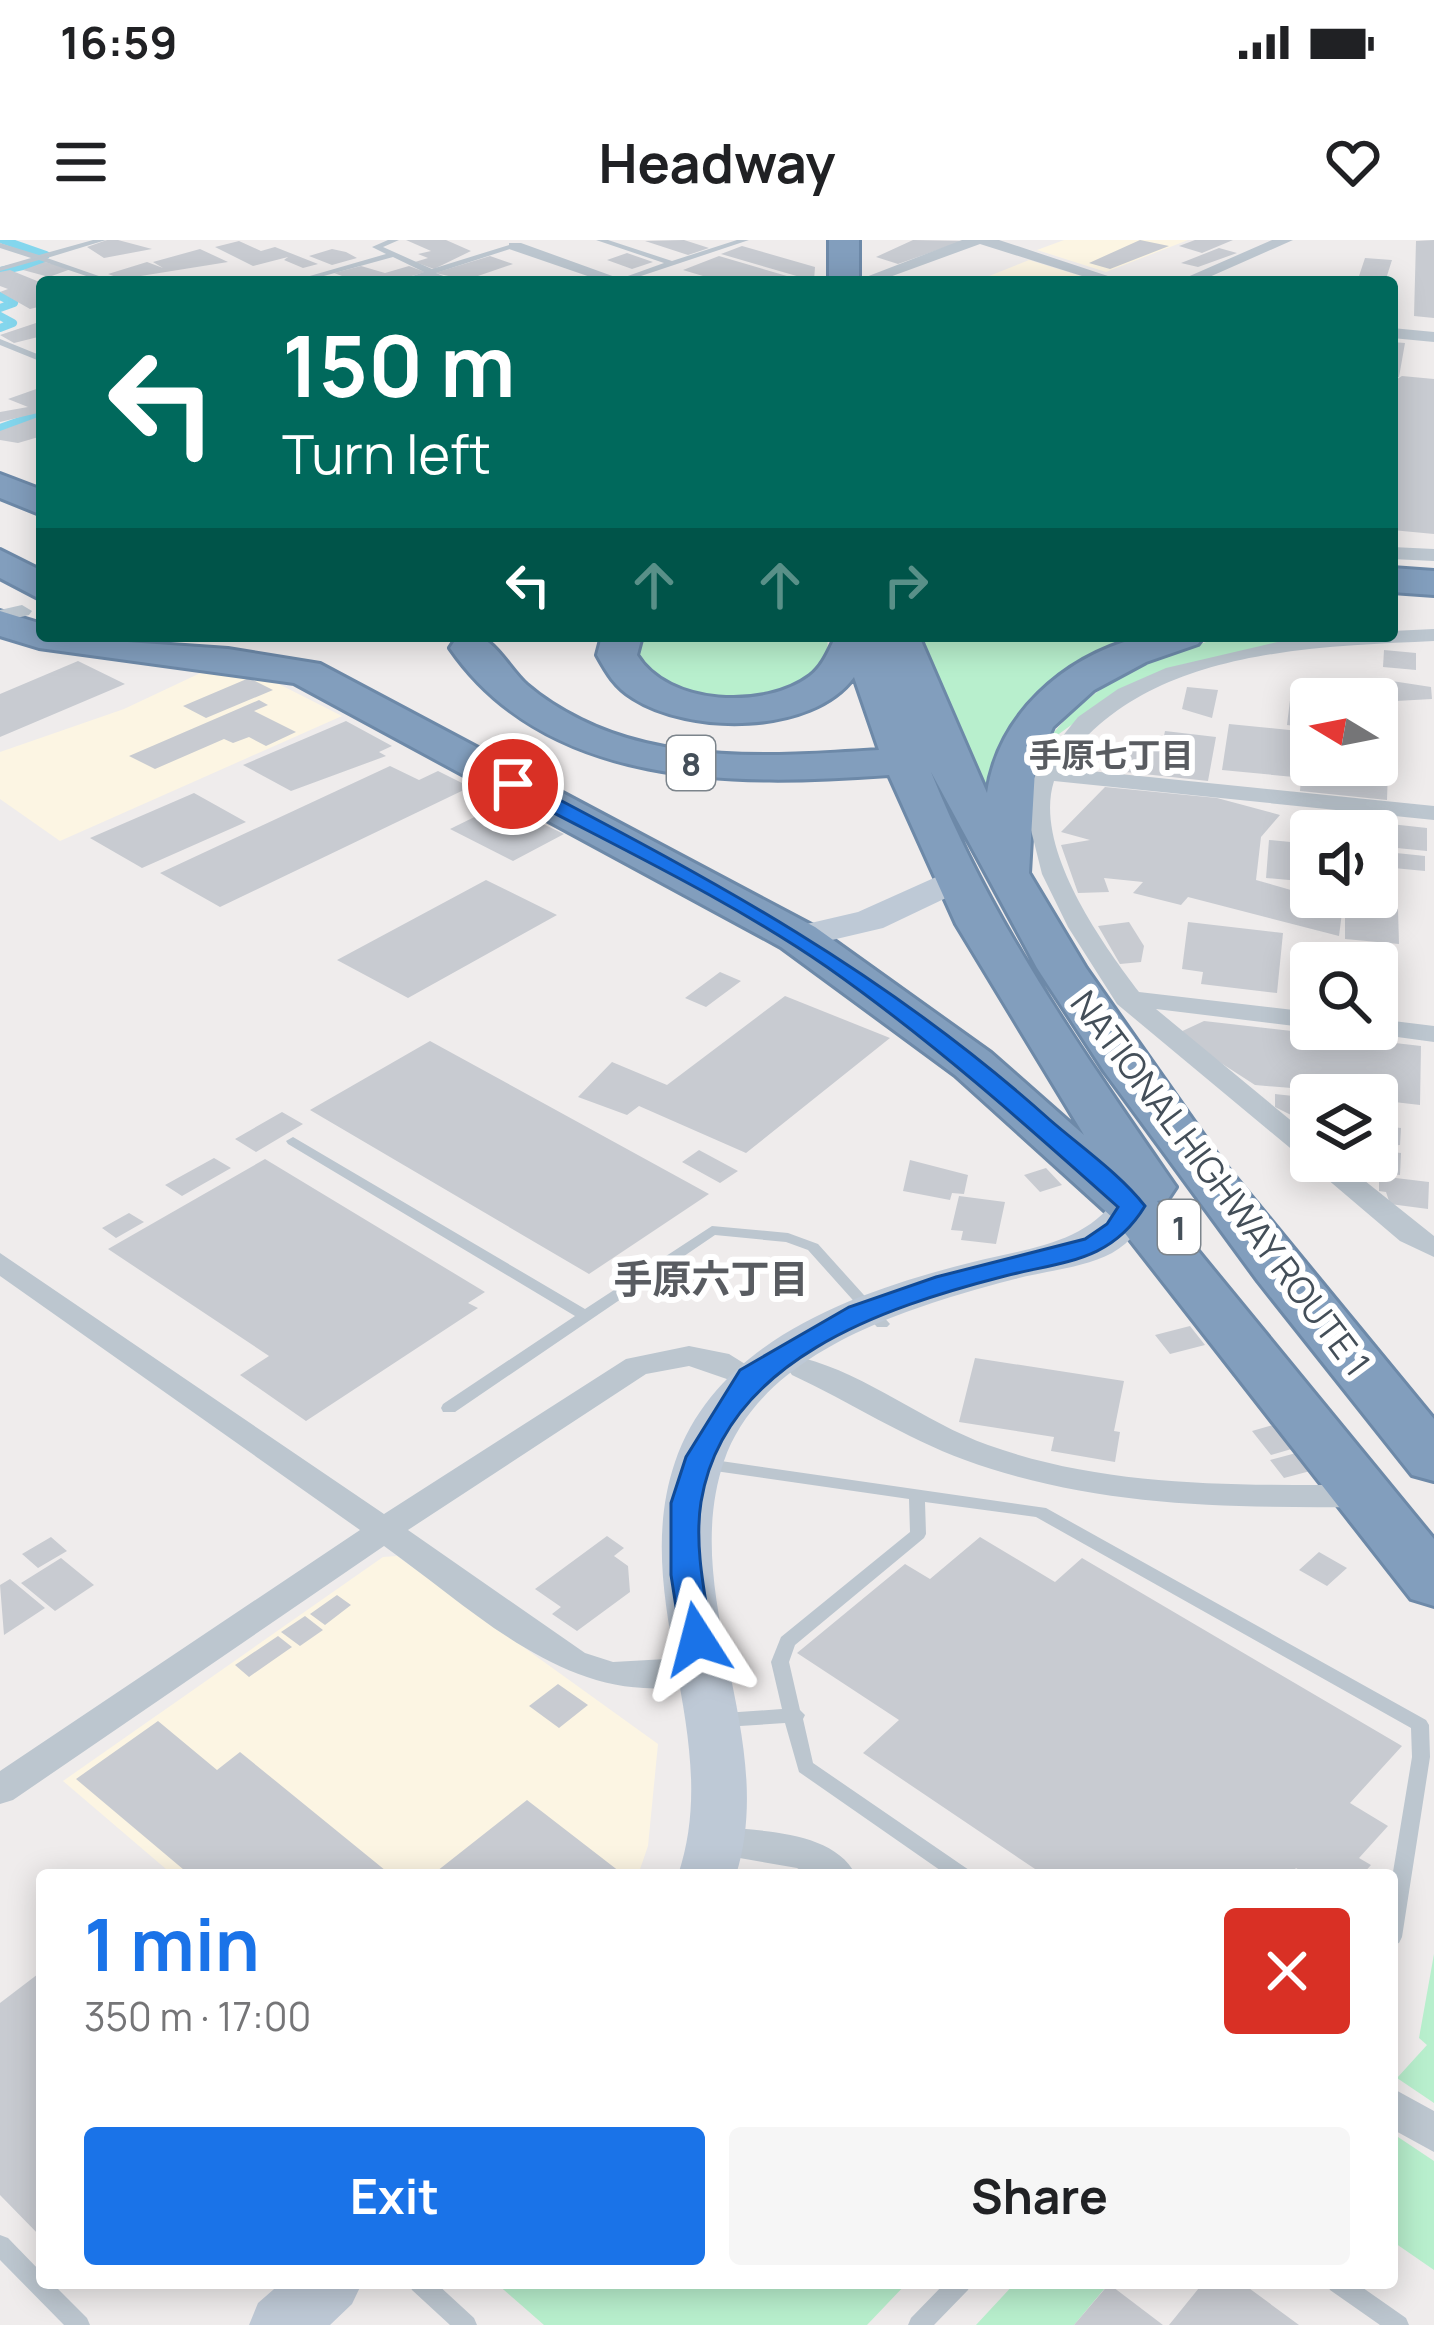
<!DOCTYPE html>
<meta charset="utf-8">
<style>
:root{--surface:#fff;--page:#f6f6f6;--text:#202124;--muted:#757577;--accent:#1a73e8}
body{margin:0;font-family:Manrope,"Noto Sans JP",sans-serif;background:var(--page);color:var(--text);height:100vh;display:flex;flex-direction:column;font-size:45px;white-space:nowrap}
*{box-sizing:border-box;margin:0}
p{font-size:39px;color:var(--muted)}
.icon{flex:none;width:66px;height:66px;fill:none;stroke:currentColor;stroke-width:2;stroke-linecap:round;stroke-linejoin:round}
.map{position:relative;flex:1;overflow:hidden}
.side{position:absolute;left:36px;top:1629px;width:1362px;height:420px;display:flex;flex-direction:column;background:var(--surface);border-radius:12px;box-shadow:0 6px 30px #0003}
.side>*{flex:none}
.top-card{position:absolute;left:36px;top:36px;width:1362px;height:366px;border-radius:12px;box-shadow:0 6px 30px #0003;background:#00695c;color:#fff;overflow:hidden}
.needle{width:78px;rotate:280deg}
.tools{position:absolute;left:1290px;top:438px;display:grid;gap:24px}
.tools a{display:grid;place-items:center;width:108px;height:108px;border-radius:12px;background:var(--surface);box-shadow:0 6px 30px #0003;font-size:60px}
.pin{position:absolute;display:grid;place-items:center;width:102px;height:102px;color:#fff;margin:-51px;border:6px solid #fff;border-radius:50%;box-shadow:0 3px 12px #0007}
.me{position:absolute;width:132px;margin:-66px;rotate:351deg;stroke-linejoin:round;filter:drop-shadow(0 0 9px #0008)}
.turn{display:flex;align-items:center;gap:42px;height:252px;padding:0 48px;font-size:54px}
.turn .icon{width:156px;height:156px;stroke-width:2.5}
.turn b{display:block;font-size:84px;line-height:102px}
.lanes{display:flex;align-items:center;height:114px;padding:0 48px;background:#0003;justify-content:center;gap:60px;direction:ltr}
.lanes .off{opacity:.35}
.round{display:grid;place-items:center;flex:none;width:126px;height:126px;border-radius:12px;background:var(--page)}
.headline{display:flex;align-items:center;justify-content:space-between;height:204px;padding:0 48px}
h1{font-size:72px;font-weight:700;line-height:90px;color:var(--accent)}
.action{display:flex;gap:24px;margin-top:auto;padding:24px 48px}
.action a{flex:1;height:138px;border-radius:12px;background:var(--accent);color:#fff;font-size:48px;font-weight:700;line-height:138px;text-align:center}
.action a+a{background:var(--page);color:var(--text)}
.status{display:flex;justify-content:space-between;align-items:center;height:84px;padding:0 60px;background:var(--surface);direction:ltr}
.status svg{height:33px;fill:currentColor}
header{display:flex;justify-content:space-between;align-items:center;height:156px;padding:0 48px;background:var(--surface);font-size:54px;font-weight:700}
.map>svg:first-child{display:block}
.commercial{fill:#fcf5e3}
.green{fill:#b8efcd}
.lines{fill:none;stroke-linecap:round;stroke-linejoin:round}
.stream{stroke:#84d6ed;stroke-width:8}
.building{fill:#c8cbd1}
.highway-casing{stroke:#6d89a8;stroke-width:6}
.lane{fill:#bcc6cf;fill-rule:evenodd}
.street{fill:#bcc6cf;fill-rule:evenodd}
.secondary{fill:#bec9d6;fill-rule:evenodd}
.highway{fill:#829ebd;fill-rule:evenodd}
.route{fill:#1a73e8;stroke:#114b97;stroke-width:3}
.labels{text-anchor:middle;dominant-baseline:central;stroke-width:12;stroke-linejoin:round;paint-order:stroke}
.far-neighbourhood-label{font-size:33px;font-weight:bold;fill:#595c61;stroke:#fff}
.shield{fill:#fff;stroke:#7c848b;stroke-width:3}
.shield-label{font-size:33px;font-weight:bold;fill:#444f59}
.street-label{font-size:36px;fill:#444f59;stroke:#fff}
.neighbourhood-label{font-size:39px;font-weight:bold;fill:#595c61;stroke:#fff}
</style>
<div class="status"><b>16:59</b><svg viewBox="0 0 49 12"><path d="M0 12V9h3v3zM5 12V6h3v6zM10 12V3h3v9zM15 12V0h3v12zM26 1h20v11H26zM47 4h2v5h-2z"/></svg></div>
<header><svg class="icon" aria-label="menu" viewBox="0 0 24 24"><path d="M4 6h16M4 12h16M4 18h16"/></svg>Headway<svg class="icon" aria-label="heart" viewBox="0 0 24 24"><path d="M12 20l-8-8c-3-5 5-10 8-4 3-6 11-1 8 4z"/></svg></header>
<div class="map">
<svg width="1434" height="2085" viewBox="0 0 1434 2085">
<rect width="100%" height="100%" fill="#efecec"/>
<path class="commercial" d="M1064,0H1188L1106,32L1037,10Z
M1029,20L1100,42H974Z
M211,428L263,436L342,476L60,601L0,559V512L124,469Z
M397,1316L658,1504L648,1606L638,1635H173L63,1541L383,1317Z"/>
<path class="green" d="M637,396H827C836,452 747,464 707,457C688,453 669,447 650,442L630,405Z
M919,396H1160L1098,422L987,556Z
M1227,396H1341L1181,425L1113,455L1045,504C1089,442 1156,416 1227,396Z
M1434,1714V1863L1397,1838L1427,1805L1419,1798Z
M1392,1893L1434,1921V2030L1392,2001Z
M496,2043H907L867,2085H544Z
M1015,2043H1099L1105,2048L1074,2085H976Z"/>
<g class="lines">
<path class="stream" d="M3,0L46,15
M0,31L41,22
M0,56L14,63L0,68
M0,76L13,83L0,88
M0,188L42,173"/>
</g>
<path class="building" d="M107,0H118L152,9L104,18L87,7Z
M406,0H446L471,11L434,29L415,22L428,18L418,14L431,11Z
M684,0L709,8L688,15L645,1Z
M913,0L963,1L898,24L876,17Z
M1140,0L1169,6L1110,29L1089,23Z
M1195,0H1233L1202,13L1179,6Z
M1434,0V78L1414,76L1416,1Z
M239,1L261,11L275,7L318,24L303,28L284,20L288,17L253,26L215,7Z
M742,6L815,27L814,41L721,14Z
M1219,8L1237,13L1198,27L1181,23Z
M200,9L228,22L122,39L108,34L147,22L163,28L153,22Z
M332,9L346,12L357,18L332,25L309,16Z
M627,13L653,22L632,29L607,20Z
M490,16L513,24L475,37L483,40L476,42L435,33Z
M719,16L804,41V42H723L683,30Z
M1365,18L1392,20L1385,42H1357Z
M45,22L71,29L49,37L23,30Z
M361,26L385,33L409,26L425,32L392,42H358L334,33Z
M10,30L42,43V66L30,69L0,52L8,49L0,46V32Z
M42,81V96L14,103L0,95Z
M1392,102L1405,103L1399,137H1392Z
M1402,136L1434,139V294L1392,290V142Z
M42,147V172L0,182V172L28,167L8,159Z
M38,177L42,196L18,203L0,200V191Z
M1384,410L1416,413V430L1383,427Z
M78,421L125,444L0,497V454Z
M249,438L273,450L206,478L183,466Z
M1379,439L1431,447L1432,459L1396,461L1395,496L1377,494Z
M1347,446L1376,449V459H1346Z
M1187,447L1218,450L1212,478L1182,469Z
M1291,452L1334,456L1333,459H1311V488L1287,485Z
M259,460L268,465L254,471L296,492L266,506L249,497L233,503L224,499L155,529L129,516Z
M346,481L392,506L379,512L386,516L291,551L243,525Z
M1229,484L1299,491L1294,537L1222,530Z
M1165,491L1216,497L1208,541L1107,530L1113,505L1161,510Z
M1305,491H1311V525H1377V498L1389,499L1387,560L1300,551Z
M390,526L419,540L438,531L470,547L220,667L160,633Z
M1105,547L1217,558L1280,575L1261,597L1256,640L1343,665L1339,696L1188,657L1181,665L1133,653L1143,642L1104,638L1109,652L1078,653L1061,605L1090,600L1061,592Z
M194,553L246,582L142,628L90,598Z
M501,564L564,594L513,621L450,589Z
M1345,579L1427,588V611L1377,606V591H1344Z
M1269,600L1311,604V642L1266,638Z
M1377,611L1425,616V631L1383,627V640H1377Z
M486,640L557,675L408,758L337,720Z
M1345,664L1398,669L1399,704L1345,699Z
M1129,682L1144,706L1141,722L1120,724L1098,686Z
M1188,682L1283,693L1277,753L1201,744L1203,732L1182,729Z
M720,732L741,741L706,767L685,758Z
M785,756L890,798L746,913L639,866L627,875L578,857L612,822L667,845Z
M1204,781L1421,806L1420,865L1377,860V855L1255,845L1176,794Z
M430,801L709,954L589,1034L310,870Z
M1275,854L1311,858V885L1275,867Z
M1377,863L1395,865L1394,885L1377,883Z
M282,872L303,884L256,912L235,899Z
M1377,885L1401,888L1400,905L1377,907Z
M699,910L738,931L720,943L682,922Z
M1377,910L1401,913L1400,935L1356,930V921H1377Z
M214,918L231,928L182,956L165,945Z
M265,919L485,1052L468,1063L478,1068L306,1181L240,1135L269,1116L108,1009Z
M910,920L968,935L964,954L952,953L950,960L903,951Z
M1046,928L1062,945L1040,952L1024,935Z
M1379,936L1429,942L1428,969L1390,964L1386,952L1379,951Z
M959,956L1005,962L996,1004L961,1000L963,991L951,990Z
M129,973L144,982L116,998L102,988Z
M1190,1086L1205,1105L1170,1114L1155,1095Z
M975,1118L1124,1141L1114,1191L1120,1192L1115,1222L1051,1211L1054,1197L959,1182Z
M1276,1184L1295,1208L1271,1215L1252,1191Z
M1300,1212L1314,1230L1284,1238L1270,1220Z
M607,1296L624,1308L614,1316L628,1326L630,1352L577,1391L552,1374L561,1367L535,1349Z
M51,1297L67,1311L38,1328L22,1314Z
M980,1297L1055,1342L1082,1318L1402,1506L1350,1563L1388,1586L1359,1618L1371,1625L1362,1635H1307L1296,1628L1290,1635H1044L863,1513L899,1480L797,1413L905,1324L930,1339Z
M1319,1312L1347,1328L1327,1346L1299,1330Z
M61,1318L94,1345L55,1371L21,1343Z
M10,1339L45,1368L4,1395L0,1345Z
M337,1355L351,1365L325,1385L310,1374Z
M305,1376L323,1390L300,1406L281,1392Z
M278,1396L292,1407L249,1437L235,1425Z
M558,1444L588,1465L559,1488L529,1466Z
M158,1481L217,1530L240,1512L391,1635H190L76,1539Z
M527,1560L624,1635H432Z
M42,1731V1998L0,1955V1763Z
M1203,2043H1242L1299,2085H1169Z
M1109,2044L1163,2085H1074Z"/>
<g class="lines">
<defs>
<path id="highway" d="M829,0H859V42H829Z
M0,234L42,250V275L0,258Z
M0,310L42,331V360L0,338Z
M1392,328L1434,331V355L1392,352Z
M0,371L42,384V396L228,409L320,424L815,687L991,813L1084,895L956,684L889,535C736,546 547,549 450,408L456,399C465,397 474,395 483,399C500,408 512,432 527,445C542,458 563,471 581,480C671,525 782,516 879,510L854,437C812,495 689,494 633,458C615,447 607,433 597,415L602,396H642L637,415C668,466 765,470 810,436C823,426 829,410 836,396H919L987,553C998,475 1063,418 1137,398C1157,392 1183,396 1204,396L1198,404L1146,422L1094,450L1053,487L1035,529L1029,633L1086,728L1221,920L1434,1179V1241L1412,1235L1258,1041L1104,831L1037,728L931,532C992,684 1084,814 1176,947L1168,959L1157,961L1434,1299V1366L1411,1359L1113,978L955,835L781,707L294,443L39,408L0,396Z"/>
</defs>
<use href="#highway" class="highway-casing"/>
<path class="lane" d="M93,0H106L47,18L116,42H104L39,20L0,31V27L31,18L0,8V3L39,15Z
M388,0H399L383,7L432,29L512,4L519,6L436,33L458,42C448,42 441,38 431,36C420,35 407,42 395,42L424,32L393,17L302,42H289L386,14L372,7Z
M596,0H608L672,21L737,0H749L623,42L614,41L664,23Z
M0,99L42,116V122L0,105Z
M293,897L585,1069L712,986L788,993L818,1004L890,1084L887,1087H877L808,1010L786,1002L715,995L455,1172H443L441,1168L443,1164L575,1076L288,904L286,901Z
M707,1219L1046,1268L1426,1480L1429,1485L1430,1517L1402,1697L1399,1703L1392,1705V1638L1412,1517L1411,1488L1036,1277L925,1262L926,1294L924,1298L795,1405L789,1422L800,1470L805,1475L803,1479L813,1523L969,1630L972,1635H947L799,1532L785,1483L724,1487L718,1485L715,1480L718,1475L724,1473L782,1469L771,1422L781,1397L910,1292L909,1259L701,1229L699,1225L701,1221Z
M0,1995L8,1998L42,2033V2043H52L87,2078L90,2085H64L0,2020Z
M409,2043H436L474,2078L477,2085H450L412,2050Z
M945,2043H971L968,2050L934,2085H908L911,2078Z
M1327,2043H1356L1406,2078L1409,2085H1380L1330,2050Z"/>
<path class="street" d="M962,0H999L1126,42H1101L980,4L876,42H853Z
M1272,0H1293L1198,42H1176Z
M509,3H521L629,42H605L509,9Z
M1392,88L1434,92V102L1392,98Z
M1392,307L1434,309V321L1392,319Z
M22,365L32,371L29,375L0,382V370Z
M1434,389V401C1306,407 1141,410 1061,528L1434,566V580L1054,541C1033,607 1101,702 1139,752L1311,772V788L1156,769L1311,897V921H1340L1434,996V1017L1400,1001L1313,927L1310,919L1301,917L1117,764L1068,687L1042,634L1028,578L1027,551L1045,518L1078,477L1118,449L1166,428L1282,401L1392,396V391Z
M1377,779L1434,786V802L1368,793L1365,789H1377Z
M0,1013L384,1274L626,1119L689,1106L729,1114L766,1137L761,1144L750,1147L689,1126L646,1134L408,1290L585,1413L613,1422L702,1417L715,1421L720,1430L715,1439C581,1480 485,1378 384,1306L13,1560L0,1564V1531L360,1290L0,1036Z
M803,1118C868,1135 924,1182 988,1205C1108,1248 1238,1245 1364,1245L1376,1248L1380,1256L1376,1264L1364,1267C1229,1268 1094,1267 965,1220C905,1198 850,1162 792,1135L787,1128L792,1121Z
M718,1586C762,1592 833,1590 856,1635H808L797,1628L705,1612L699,1601L705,1590Z
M1392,1848L1434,1871V1912L1392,1889Z"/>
<path class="secondary" d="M954,629L967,632L972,640L967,648L883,688L798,708L779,697L785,689L858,672Z
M1132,953L1147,957L1154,966C1142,985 1132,1002 1112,1013C1084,1028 1045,1031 1015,1039C912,1066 762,1110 724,1221C678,1358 779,1496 736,1635H678C725,1495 628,1361 675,1222C717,1099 858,1051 973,1022C1027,1008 1084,1005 1117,957Z
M281,2043H362L352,2064L330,2085H249L258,2063Z"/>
<use href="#highway" class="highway"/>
</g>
<path class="route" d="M506,539H520C716,642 884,731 1050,880C1081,907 1120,934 1145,966C1111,1022 1064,1021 1005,1036C884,1067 724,1120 701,1262C694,1306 705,1355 712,1399L697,1410L681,1399L671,1335V1263L686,1217L740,1130L849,1067L936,1037L1085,999L1107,984L1118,967C1024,883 931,800 827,727C727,658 613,605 506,548Z"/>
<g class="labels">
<g class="far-neighbourhood-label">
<text x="1111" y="514">手原七丁目</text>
</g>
<g class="shield">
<rect x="667" y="496" width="48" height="54" rx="9"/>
<rect x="1158" y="960" width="42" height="54" rx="9"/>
</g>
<g class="shield-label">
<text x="691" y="523">8</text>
<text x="1179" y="987">1</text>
</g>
<g class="street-label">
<text transform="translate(1221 943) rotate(53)">NATIONAL HIGHWAY ROUTE 1</text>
</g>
<g class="neighbourhood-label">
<text x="711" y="1038">手原六丁目</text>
</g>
</g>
</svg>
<div class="tools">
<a><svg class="needle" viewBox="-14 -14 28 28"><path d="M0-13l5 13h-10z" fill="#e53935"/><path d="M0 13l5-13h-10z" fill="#757577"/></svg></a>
<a><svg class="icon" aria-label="sound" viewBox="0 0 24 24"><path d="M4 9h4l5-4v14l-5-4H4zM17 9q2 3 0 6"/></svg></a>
<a><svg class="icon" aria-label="search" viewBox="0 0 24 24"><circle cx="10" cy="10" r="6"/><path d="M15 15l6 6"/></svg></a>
<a><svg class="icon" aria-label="layers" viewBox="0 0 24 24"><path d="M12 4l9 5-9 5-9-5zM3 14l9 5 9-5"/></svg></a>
</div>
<div class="pin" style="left:513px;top:544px;background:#d93025"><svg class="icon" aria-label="arrive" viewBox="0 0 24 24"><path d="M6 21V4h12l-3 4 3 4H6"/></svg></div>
<svg class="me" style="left:697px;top:1399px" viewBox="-20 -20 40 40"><path d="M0-17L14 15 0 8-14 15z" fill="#1a73e8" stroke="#fff" stroke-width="4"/></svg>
<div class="top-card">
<div class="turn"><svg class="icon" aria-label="left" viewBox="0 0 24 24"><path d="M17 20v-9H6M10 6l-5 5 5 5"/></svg><div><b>150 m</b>Turn left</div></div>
<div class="lanes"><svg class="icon" aria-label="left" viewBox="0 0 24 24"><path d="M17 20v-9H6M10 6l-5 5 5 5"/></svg><svg class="icon off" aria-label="ahead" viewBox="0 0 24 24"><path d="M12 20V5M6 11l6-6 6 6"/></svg><svg class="icon off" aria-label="ahead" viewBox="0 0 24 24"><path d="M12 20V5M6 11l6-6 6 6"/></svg><svg class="icon off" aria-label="right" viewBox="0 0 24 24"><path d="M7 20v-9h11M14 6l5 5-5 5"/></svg></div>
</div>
<section class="side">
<div class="headline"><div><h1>1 min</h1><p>350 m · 17:00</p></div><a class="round" style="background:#d93025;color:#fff"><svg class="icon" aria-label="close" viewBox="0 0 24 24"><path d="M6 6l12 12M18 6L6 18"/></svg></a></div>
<div class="action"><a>Exit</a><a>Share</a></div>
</section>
</div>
